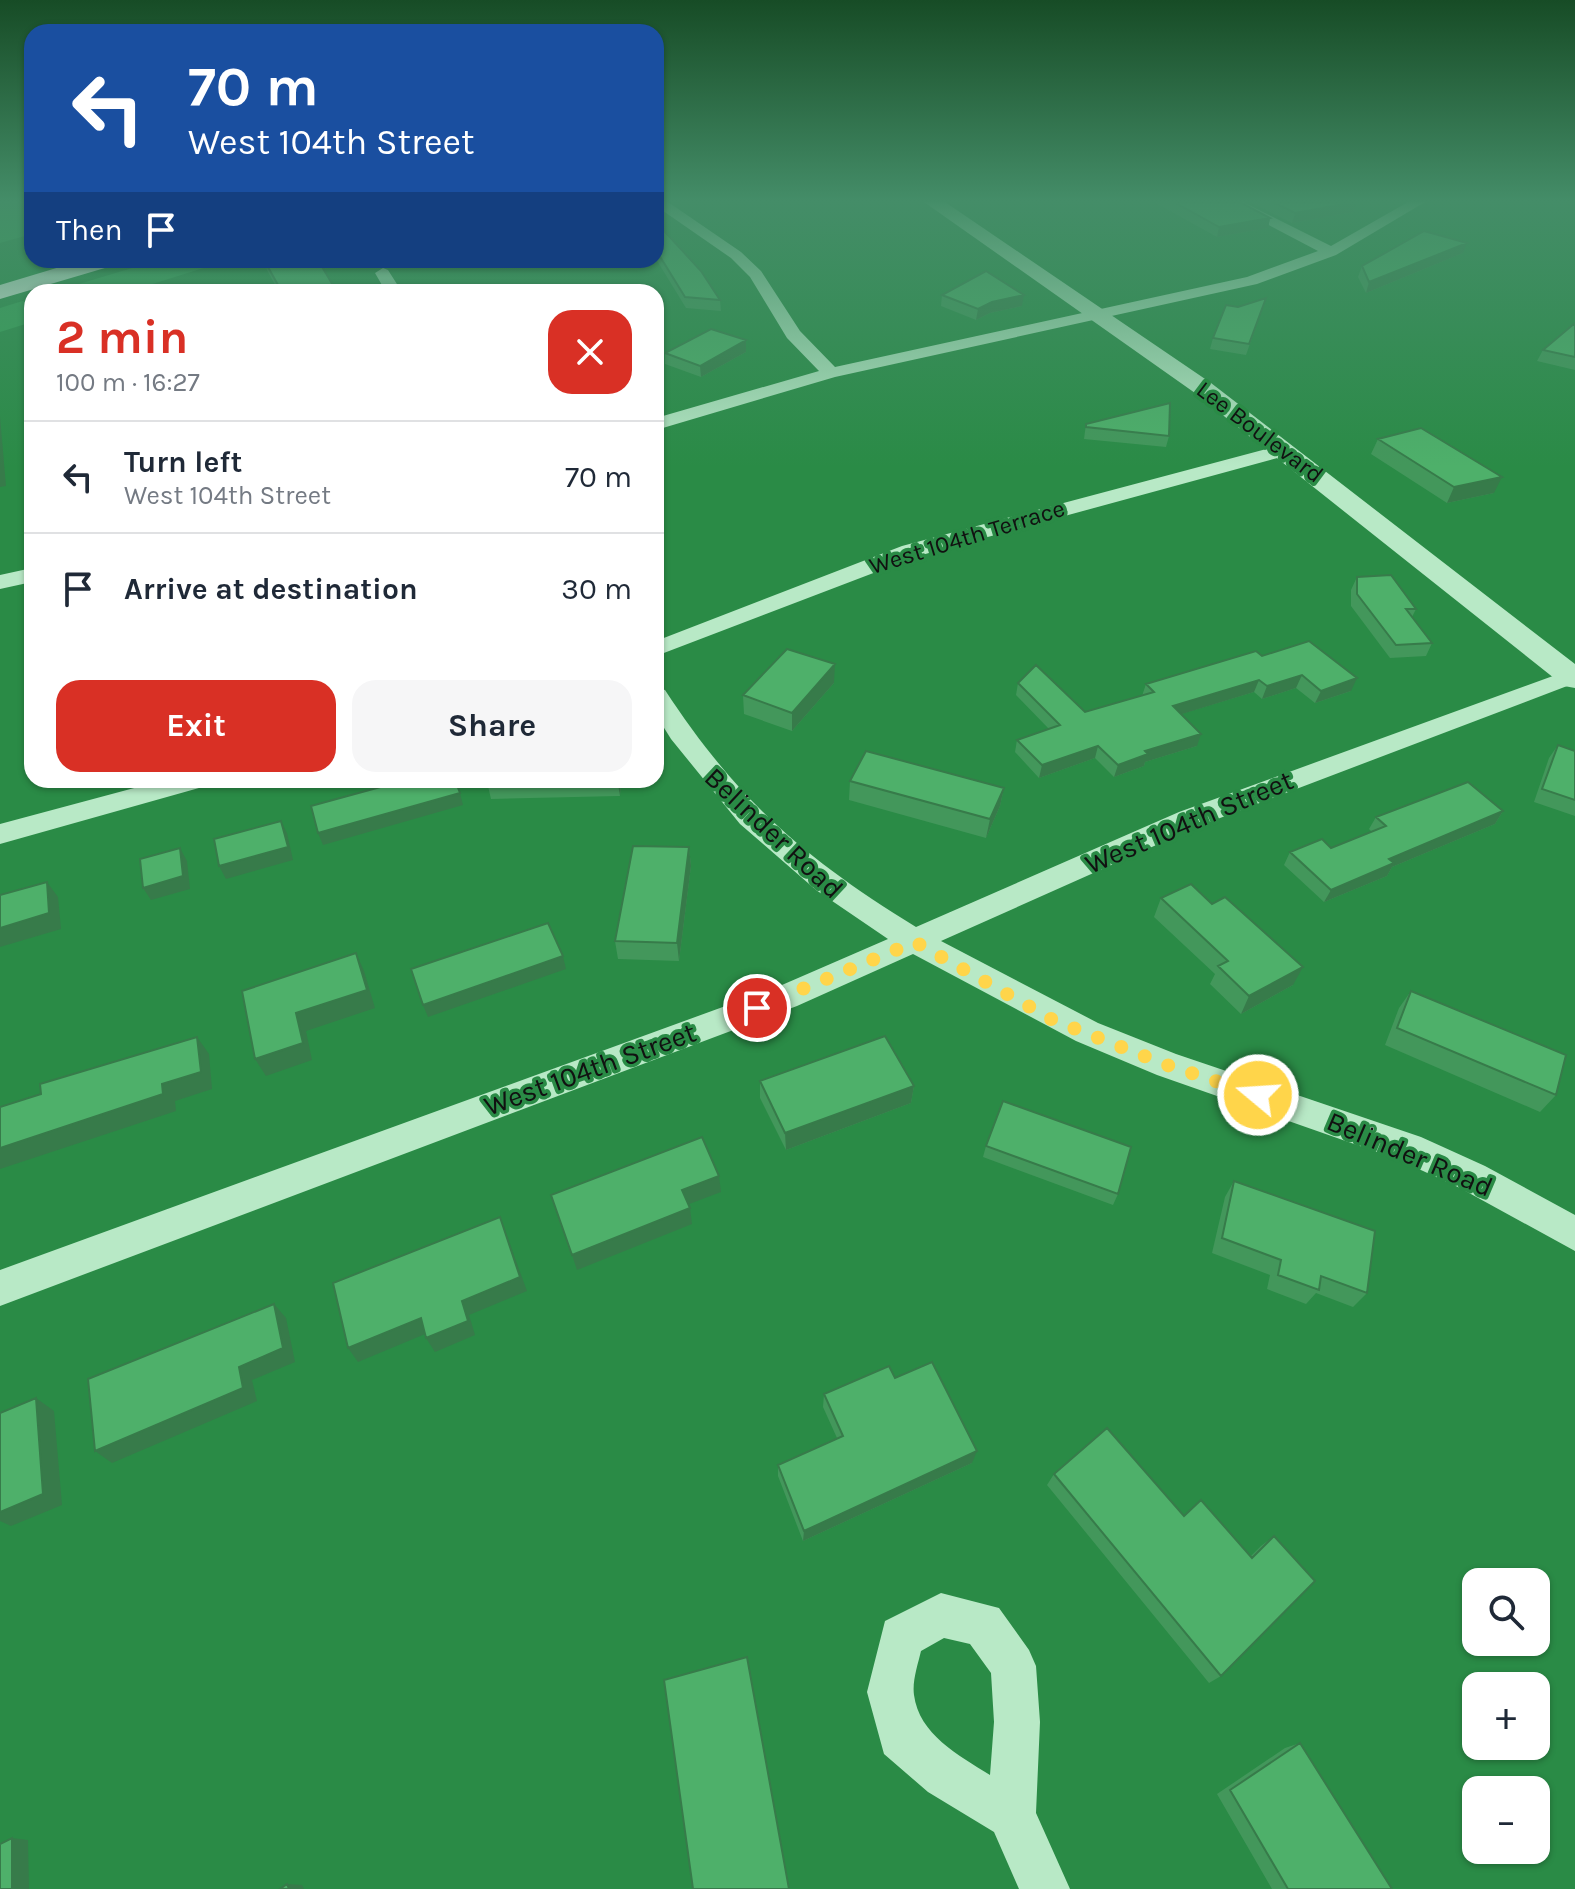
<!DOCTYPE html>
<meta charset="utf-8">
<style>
:root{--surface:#fff;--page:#f6f6f7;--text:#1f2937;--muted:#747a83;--line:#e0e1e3;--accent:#d93025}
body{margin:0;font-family:Karla,sans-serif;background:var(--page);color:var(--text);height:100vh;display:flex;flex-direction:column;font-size:30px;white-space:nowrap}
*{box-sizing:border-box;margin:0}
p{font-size:26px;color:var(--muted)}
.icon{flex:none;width:44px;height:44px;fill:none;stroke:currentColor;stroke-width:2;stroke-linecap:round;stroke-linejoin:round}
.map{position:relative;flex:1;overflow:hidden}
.side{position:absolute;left:24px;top:284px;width:640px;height:504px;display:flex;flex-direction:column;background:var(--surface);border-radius:24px;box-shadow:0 2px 6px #0004}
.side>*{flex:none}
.guide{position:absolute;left:24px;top:24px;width:640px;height:244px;border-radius:24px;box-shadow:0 2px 6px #0004;background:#1a4fa0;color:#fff;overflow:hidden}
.fabs{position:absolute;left:1462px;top:1568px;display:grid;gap:16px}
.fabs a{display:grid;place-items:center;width:88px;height:88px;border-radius:16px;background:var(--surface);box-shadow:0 2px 6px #0004;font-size:40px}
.pin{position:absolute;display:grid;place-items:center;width:68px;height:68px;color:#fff;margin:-34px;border:4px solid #fff;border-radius:50%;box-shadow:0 2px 8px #0007}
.me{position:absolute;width:88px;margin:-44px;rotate:288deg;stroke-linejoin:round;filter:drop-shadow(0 0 6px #0008)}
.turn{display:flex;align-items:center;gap:28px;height:168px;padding:0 32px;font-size:36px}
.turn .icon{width:104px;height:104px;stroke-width:2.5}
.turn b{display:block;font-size:56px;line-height:68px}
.then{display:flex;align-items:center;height:76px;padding:0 32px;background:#0003;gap:16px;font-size:30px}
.round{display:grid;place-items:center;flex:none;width:84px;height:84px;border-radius:24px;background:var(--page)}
.overview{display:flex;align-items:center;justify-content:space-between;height:136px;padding:0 32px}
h1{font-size:48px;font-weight:700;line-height:60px;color:var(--accent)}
.action{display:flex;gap:16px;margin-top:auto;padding:16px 32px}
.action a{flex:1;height:92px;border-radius:24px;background:var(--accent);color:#fff;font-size:32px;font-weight:700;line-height:92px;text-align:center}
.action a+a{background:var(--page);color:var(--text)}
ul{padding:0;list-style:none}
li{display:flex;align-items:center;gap:24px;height:112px;padding:0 32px;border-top:2px solid var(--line)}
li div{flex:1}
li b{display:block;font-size:30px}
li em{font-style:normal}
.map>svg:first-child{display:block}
.green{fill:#37a456}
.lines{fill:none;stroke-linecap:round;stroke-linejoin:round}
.minor{fill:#b8e9c6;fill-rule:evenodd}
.tertiary{fill:#b8e9c6;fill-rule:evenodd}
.motorway{fill:#fff;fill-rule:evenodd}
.wall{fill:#43975b}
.shaded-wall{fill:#377b4a}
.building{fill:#4eb06a;stroke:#377b4a;stroke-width:2}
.route{stroke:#ffd54a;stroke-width:14;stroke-dasharray:0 25.2}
.labels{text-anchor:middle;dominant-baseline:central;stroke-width:7;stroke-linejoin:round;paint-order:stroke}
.far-street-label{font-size:24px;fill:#111;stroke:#2a8b46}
.street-label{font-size:28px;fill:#111;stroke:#2a8b46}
</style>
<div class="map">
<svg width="1575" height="1889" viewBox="0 0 1575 1889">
<rect width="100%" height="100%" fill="#2a8b46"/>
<path class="green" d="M0,202H32V234L0,243Z
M159,260H229L127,292H52Z
M32,298V322L0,332V308Z"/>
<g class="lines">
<path class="minor" d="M656,202H668L741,252L761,271L800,331L835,367L1247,277L1318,251L1225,202H1243L1331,246L1408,202H1425L1336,255L1257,284L835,377L656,430V418L819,371L787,338L750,277L731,258L656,206Z
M383,268L388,270L402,292H386L375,273Z
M1285,444L1292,446L1295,450L1292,454L918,556L656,656V641L902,546Z
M32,568V582L0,589V575Z
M1575,668V683L1199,826L941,941L1098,1023L1176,1054L1421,1137L1485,1166L1575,1215V1251L1460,1188L1397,1159L1157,1075L1076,1041L913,954L797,1006L0,1306V1270L775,988L888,939L816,890L740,824L671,739L656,715V687L665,690C737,800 804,858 916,927L1179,812Z
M164,780H210L206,786L0,844V824Z
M941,1593L999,1608L1029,1650L1036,1666L1040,1722L1036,1813L1070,1889H1019L994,1832L928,1792L884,1754L867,1692L885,1621ZM944,1638L970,1644L991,1673L994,1722L990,1775C958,1755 919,1734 914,1695C912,1681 918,1664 921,1651Z"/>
<path class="tertiary" d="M924,202H945L1211,383L1575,664V688L1564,686L1195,393Z"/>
<path class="motorway" d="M83,260H118L115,265L0,299V285Z"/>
</g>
<path class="wall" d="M1154,202H1240L1270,218L1268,228L1217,237Z
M1250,202H1357L1354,212L1292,223Z
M656,222L720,300L721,311L686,308L656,259Z
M1463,253L1366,293L1358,277L1362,266Z
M264,260L337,292H279L267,270Z
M942,295L1022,306L990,313L976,320L941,306Z
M1266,298L1246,355L1210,349L1213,338L1238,307Z
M1575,323V370L1537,361L1543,350Z
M746,340V352L701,377L665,364V353Z
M1086,424L1169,436L1166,447L1084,439Z
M1378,439L1494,493L1447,503L1371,454Z
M1357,577L1416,609L1412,617L1432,643L1426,656L1390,658L1351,606V590Z
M1262,656L1351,691L1315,703L1296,688L1262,699L1254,692L1181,714L1197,746L1145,762L1144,766L1114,777L1095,758L1039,778L1015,752L1017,740L1049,729L1016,695L1018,683L1085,712L1142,696L1146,684Z
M834,683L792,731L744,714L743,695Z
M1558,745L1575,751V816L1534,802L1549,758Z
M621,780L620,796L491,799L488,786Z
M850,781L1004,788L1000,806L986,838L849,800Z
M1503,811L1495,824L1392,867L1387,876L1324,902L1284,865L1290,852L1331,848L1372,832L1369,829L1376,817Z
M689,847L691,866L679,961L618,959L615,941Z
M1161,898L1293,985L1241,1014L1210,984L1215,974L1154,917Z
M1411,991L1556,1095L1540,1112L1385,1045L1399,1008Z
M760,1081L914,1086L911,1103L786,1150L760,1098Z
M986,1146L1118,1194L1113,1205L983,1157Z
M1234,1181L1367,1293L1353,1307L1316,1293L1306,1304L1267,1289L1270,1275L1212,1253L1225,1197Z
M895,1378L972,1463L803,1541L778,1476V1465L837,1438L823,1407L824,1394Z
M1054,1474L1184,1516L1251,1556L1261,1546L1274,1536L1221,1676L1209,1683L1047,1485Z
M1300,1743L1392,1889H1272L1217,1794L1285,1748Z"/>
<path class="shaded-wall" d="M1357,202L1354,212L1292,223L1295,213Z
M1270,218L1268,228L1217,237L1219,227Z
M1467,243L1463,253L1366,293L1369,282Z
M1024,295L1022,306L990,313L976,320L978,309L992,302Z
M746,340V352L701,377L700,366Z
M0,416L6,486L0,487Z
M661,468L662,480L656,484V471Z
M1502,477L1494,493L1447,503L1454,487Z
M835,664L834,683L792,731V713Z
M1302,675L1296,688L1262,699L1267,686Z
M1357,678L1351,691L1315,703L1321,691Z
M1259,680L1254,692L1169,718L1173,706Z
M1201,734L1197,746L1145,762L1144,766L1114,777L1118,765L1145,751Z
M1098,746L1095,758L1039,778L1042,765Z
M618,780H621L620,796L618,784Z
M1004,788L1000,806L986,838L990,819Z
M460,793L463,805L323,845L318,833Z
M1503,811L1495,824L1392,867L1387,876L1324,902L1331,890L1389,859Z
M281,821L287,833L293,860L226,879L219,866Z
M689,847L691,866L679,961L677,943Z
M180,848L187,861L190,889L151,900L143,888Z
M47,882L58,897L61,929L0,947V928Z
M356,953L364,971L375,1008L306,1031L312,1060L266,1076L255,1059L296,1013Z
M563,956L566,969L428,1017L423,1005Z
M1303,967L1293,985L1241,1014L1249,996Z
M197,1037L209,1054L212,1089L175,1101L176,1111L0,1169V1148L162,1084Z
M914,1086L911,1103L786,1150L785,1133Z
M719,1176L721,1192L684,1206L682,1190Z
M690,1208L692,1224L577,1270L572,1255Z
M500,1217L527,1291L469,1315L475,1335L435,1352L426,1338L462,1301Z
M274,1304L286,1318L295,1362L252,1380L257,1401L112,1463L95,1451L239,1367Z
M421,1318L430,1332L358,1362L348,1348Z
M36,1398L54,1411L62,1505L11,1526L0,1521V1512Z
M977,1451L972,1463L803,1541L804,1531Z
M12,1838L28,1840L29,1889H12Z
M287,1884L302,1885L304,1889H289Z"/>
<path class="building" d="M1174,202H1240L1270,218L1219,227Z
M1273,202H1355L1295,213Z
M656,222L701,271L720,300L685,297L656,250Z
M1424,231L1467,243L1369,282L1362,266Z
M264,260H318L337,292H282Z
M986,271L1024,295L992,302L978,309L942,295Z
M1266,298L1249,344L1213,338L1226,305L1238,307Z
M1575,323V357L1543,350Z
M711,329L746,340L700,366L665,353Z
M1170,403L1169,436L1086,427V424Z
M1421,428L1502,477L1454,487L1378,439Z
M1391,575L1416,609H1406L1432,643L1396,645L1357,594V577Z
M1309,641L1357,678L1321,691L1302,675L1267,686L1259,680L1173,706L1201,734L1145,751L1148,754L1118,765L1098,746L1042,765L1017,740L1060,725L1018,683L1036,665L1085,712L1154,692L1146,684L1256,651L1262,656Z
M787,649L835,664L792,713L743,695Z
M1558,745L1575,751V800L1542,789Z
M866,751L1004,788L990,819L850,781Z
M406,780H455L460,793L318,833L311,806Z
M489,780H618V784L488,786Z
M1468,782L1503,811L1389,859L1394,863L1331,890L1290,852L1322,839L1331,848L1386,826L1376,817Z
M281,821L288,847L219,866L214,839Z
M633,846L689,847L677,943L615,941Z
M180,848L183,876L143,888L140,859Z
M47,882L49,913L0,928V895Z
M1191,884L1212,904L1225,897L1303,967L1249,996L1218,966L1228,961L1161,898Z
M548,923L563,956L423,1005L411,969Z
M356,953L367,990L296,1013L303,1043L255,1059L242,991Z
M1411,991L1566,1055L1556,1095L1397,1028Z
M885,1036L914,1086L785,1133L760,1081Z
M197,1037L201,1072L162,1084L163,1094L0,1148V1107L41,1094L40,1084Z
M1003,1101L1131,1147L1118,1194L986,1146Z
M702,1137L719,1176L682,1190L690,1208L572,1255L551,1195Z
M1234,1181L1375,1231L1367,1293L1321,1276L1319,1290L1278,1275L1281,1260L1222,1238Z
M500,1217L520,1277L462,1301L468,1321L426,1338L421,1318L348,1348L333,1283Z
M274,1304L283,1348L239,1367L243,1388L95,1451L88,1379Z
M932,1362L977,1451L804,1531L778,1465L843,1436L824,1394L889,1366L895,1378Z
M36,1398L43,1494L0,1512V1413Z
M1107,1428L1184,1516L1201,1500L1252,1558L1274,1536L1315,1581L1221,1676L1054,1474Z
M747,1657L789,1889H693L664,1680Z
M1300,1743L1392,1889H1288L1230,1790Z
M12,1838V1889H0V1844Z
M287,1884L289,1889H280Z"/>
<linearGradient id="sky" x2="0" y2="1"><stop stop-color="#174c26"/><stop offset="0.43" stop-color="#448d68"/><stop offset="1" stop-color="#448d68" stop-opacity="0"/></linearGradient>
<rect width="1575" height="467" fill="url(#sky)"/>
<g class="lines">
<path class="route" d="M757,1008L915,942L1053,1020L1167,1065L1258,1095"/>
</g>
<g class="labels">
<g class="far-street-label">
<text transform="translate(1260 432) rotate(37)">Lee Boulevard</text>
<text transform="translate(967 537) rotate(-17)">West 104th Terrace</text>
</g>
<g class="street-label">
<text transform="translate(1189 822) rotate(-23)">West 104th Street</text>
<text transform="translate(774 833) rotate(43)">Belinder Road</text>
<text transform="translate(590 1069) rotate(-20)">West 104th Street</text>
<text transform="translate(1410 1154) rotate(23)">Belinder Road</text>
</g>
</g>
</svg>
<div class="fabs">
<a><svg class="icon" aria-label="search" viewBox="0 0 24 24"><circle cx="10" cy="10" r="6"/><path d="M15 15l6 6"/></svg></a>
<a>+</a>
<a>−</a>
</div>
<div class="pin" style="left:757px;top:1008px;background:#d93025"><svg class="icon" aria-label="arrive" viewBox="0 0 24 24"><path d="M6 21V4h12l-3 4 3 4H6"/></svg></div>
<svg class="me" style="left:1258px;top:1095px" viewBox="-20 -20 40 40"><circle r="17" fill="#ffd54a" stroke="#fff" stroke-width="3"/><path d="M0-11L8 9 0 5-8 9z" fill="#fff"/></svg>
<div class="guide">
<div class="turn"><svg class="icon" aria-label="left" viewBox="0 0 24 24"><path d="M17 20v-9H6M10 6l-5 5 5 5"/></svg><div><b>70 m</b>West 104th Street</div></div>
<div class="then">Then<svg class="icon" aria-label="arrive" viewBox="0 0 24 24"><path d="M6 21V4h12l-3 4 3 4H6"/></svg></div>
</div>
<section class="side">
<div class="overview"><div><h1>2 min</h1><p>100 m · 16:27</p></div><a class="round" style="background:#d93025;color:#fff"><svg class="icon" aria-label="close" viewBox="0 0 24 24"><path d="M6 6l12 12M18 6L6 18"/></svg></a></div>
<ul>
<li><svg class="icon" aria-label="left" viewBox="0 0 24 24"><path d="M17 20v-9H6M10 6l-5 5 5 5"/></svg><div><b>Turn left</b><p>West 104th Street</p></div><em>70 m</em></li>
<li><svg class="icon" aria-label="arrive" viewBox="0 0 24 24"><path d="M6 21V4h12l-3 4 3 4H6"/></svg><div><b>Arrive at destination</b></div><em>30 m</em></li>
</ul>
<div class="action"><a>Exit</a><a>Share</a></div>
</section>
</div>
